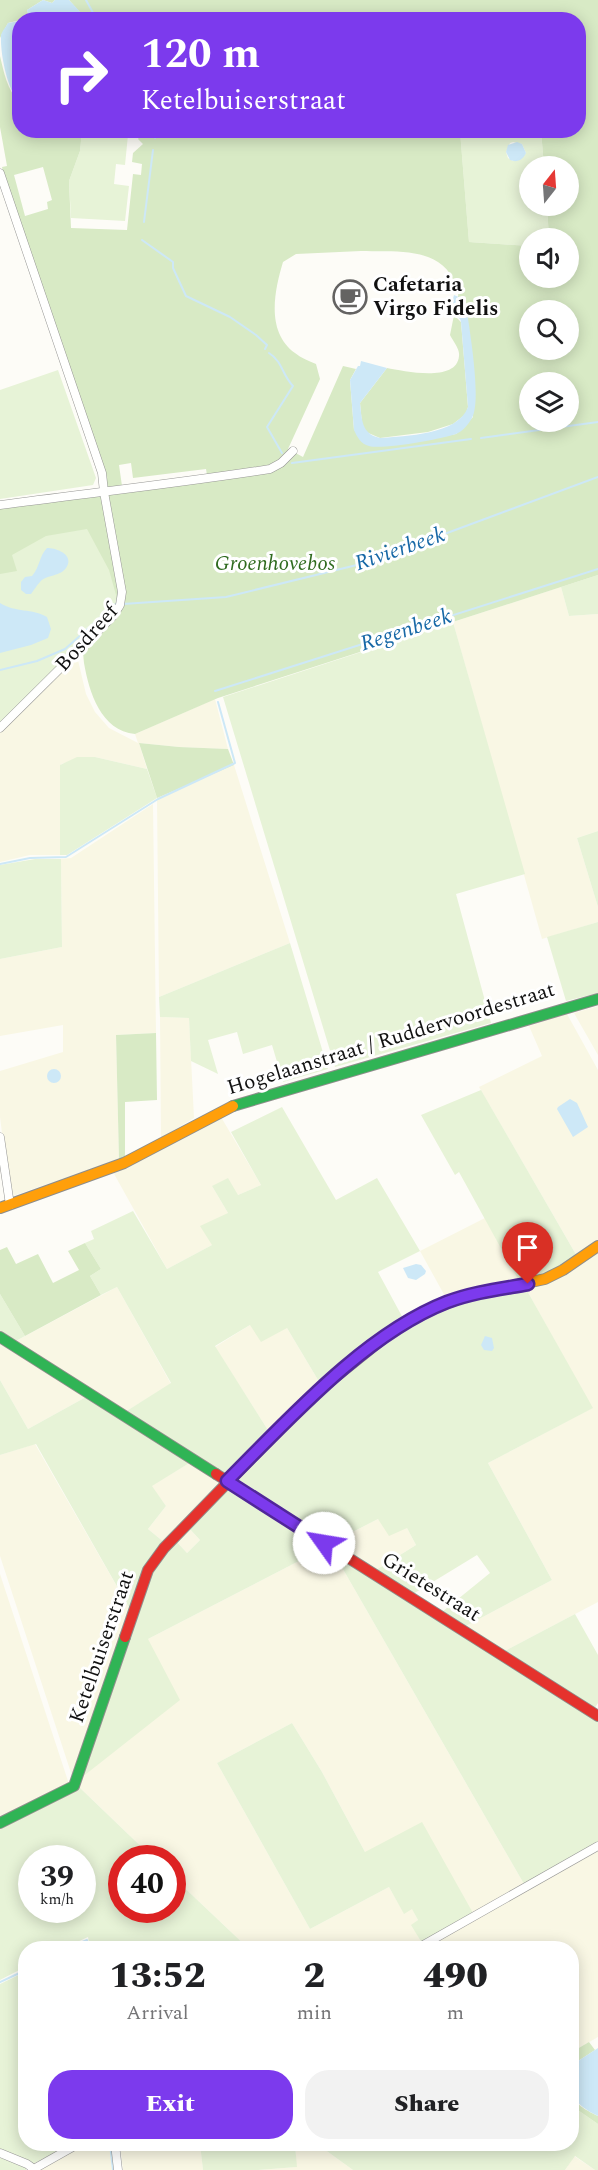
<!DOCTYPE html>
<style>
:root{--surface:#fff;--page:#f2f2f2;--text:#202124;--muted:#757577;--accent:#7c3aed}
body{margin:0;font-family:Spectral,serif;background:var(--page);color:var(--text);height:100vh;display:flex;flex-direction:column;font-size:22px;white-space:nowrap}
*{box-sizing:border-box;margin:0}
p{font-size:20px;color:var(--muted)}
.icon{flex:none;width:33px;height:33px;fill:none;stroke:currentColor;stroke-width:2;stroke-linecap:round;stroke-linejoin:round}
.map{position:relative;flex:1;overflow:hidden}
.side{position:absolute;left:18px;top:1941px;width:561px;height:210px;display:flex;flex-direction:column;background:var(--surface);border-radius:24px;box-shadow:0 3px 15px #0003}
.side>*{flex:none}
.hud{position:absolute;left:12px;top:12px;width:574px;height:126px;border-radius:24px;box-shadow:0 3px 15px #0003;background:#7c3aed;color:#fff;overflow:hidden}
.needle{width:39px;rotate:17deg}
.fabs{position:absolute;left:519px;top:156px;display:grid;gap:12px}
.fabs a{display:grid;place-items:center;width:60px;height:60px;border-radius:50%;background:var(--surface);box-shadow:0 3px 15px #0003;font-size:30px}
.speed{position:absolute;left:18px;top:1845px;display:flex;gap:12px;font-size:30px;font-weight:700;text-align:center}
.speed>*{display:grid;place-content:center;width:78px;height:78px;border-radius:50%;background:var(--surface);box-shadow:0 3px 15px #0003;line-height:1}
.speed small{font-size:15px;font-weight:400}
.speed .limit{border:9px solid #d22;background:#fff;color:#111}
.pin{position:absolute;display:grid;place-items:center;width:51px;height:51px;color:#fff;margin:-62px -26px;border-radius:50% 50% 50% 0;rotate:-45deg;box-shadow:0 0 6px #0007}
.pin .icon{rotate:45deg}
.me{position:absolute;width:66px;margin:-33px;rotate:302deg;stroke-linejoin:round;filter:drop-shadow(0 0 4px #0008)}
.turn{display:flex;align-items:center;gap:21px;height:126px;padding:0 30px;font-size:27px}
.turn .icon{width:78px;height:78px;stroke-width:2.5}
.turn b{display:block;font-size:42px;line-height:51px}
.eta{display:flex;justify-content:space-evenly;align-items:center;height:102px;text-align:center}
.eta b{font-size:36px;font-weight:800;line-height:42px}
.action{display:flex;gap:12px;margin-top:auto;padding:12px 30px}
.action a{flex:1;height:69px;border-radius:24px;background:var(--accent);color:#fff;font-size:24px;font-weight:800;line-height:69px;text-align:center}
.action a+a{background:var(--page);color:var(--text)}
.map>svg:first-child{display:block}
.farmland{fill:#f9f7e4}
.green{fill:#e7f3d7;fill-rule:evenodd}
.forest{fill:#d8eac5;fill-rule:evenodd}
.water{fill:#cde8f7}
.lines{fill:none;stroke-linecap:round;stroke-linejoin:round}
.stream{stroke:#cde8f7;stroke-width:2}
.street-casing{stroke:#979795;stroke-width:9}
.fast-casing{stroke:#8e8d8b;stroke-width:12}
.slow-casing{stroke:#8e8d8b;stroke-width:12}
.jam-casing{stroke:#8e8d8b;stroke-width:12}
.street{stroke:#fffffe;stroke-width:8}
.fast{stroke:#30b455;stroke-width:10}
.slow{stroke:#ff9f0a;stroke-width:10}
.jam{stroke:#e5322d;stroke-width:10}
.route-casing{stroke:#51269a;stroke-width:15}
.route{stroke:#7c3aed;stroke-width:10}
.labels{text-anchor:middle;dominant-baseline:central;stroke-width:6;stroke-linejoin:round;paint-order:stroke}
.poi-label{font-size:21px;font-weight:bold;fill:#111;stroke:#fff;text-anchor:start}
.park-label{font-size:21px;font-style:italic;fill:#2f6b1f;stroke:#fff}
.street-label{font-size:21px;fill:#111;stroke:#fff}
.water-label{font-size:22px;font-style:italic;fill:#1768a6;stroke:#fff}
</style>
<div class="map">
<svg width="598" height="2170" viewBox="0 0 598 2170">
<rect width="100%" height="100%" fill="#fdfcf7"/>
<path class="farmland" d="M561,587L569,616L598,614V831L577,838L598,907V922L542,939L453,622Z
M77,656L86,694L95,712L109,728L138,743L135,734L215,699L228,749L179,747L139,743L147,769L95,757L61,764L60,855H30L0,862V733Z
M234,765L290,943L159,997L157,798Z
M153,804L156,1033L116,1035L119,1159L10,1197L0,1117V1071L63,1052V1025L0,1036V959L62,947L61,859L71,858Z
M598,1006V1055L574,1013Z
M567,1014L598,1070V1243L578,1258L479,1087L542,1056L529,1026Z
M160,1017L189,1018L194,1118L161,1138Z
M221,1117L261,1185L238,1195L212,1186L228,1213L212,1245L167,1269L113,1172L190,1135Z
M485,1218L520,1283L446,1298L420,1251Z
M598,1249V1602L503,1652L464,1627L552,1580L488,1463L592,1408L525,1287Z
M117,1287L171,1384L125,1412L14,1342Z
M250,1325L287,1328L321,1385L271,1435L215,1347Z
M0,1342L86,1397L28,1429L0,1380Z
M35,1444L131,1611L73,1779L0,1556V1455Z
M191,1462L218,1480L221,1484L165,1543L148,1529L166,1506L151,1486Z
M378,1519L407,1528L416,1545L376,1570L331,1543Z
M188,1527L200,1540L187,1553L175,1540Z
M326,1547L336,1557L524,1884L473,1913L365,1852L322,1772L292,1723L217,1763L310,1929L389,1887L404,1913L412,1908L418,1920L412,1925L422,1943L412,1948H248L173,1877L172,1858H153L78,1786L148,1639Z
M0,1574L69,1784L0,1820Z
M598,1851V2037L572,2052V1948H425Z
M86,2144H109L112,2170H40Z
M120,2144H200L203,2170H123Z
M296,2144H317L353,2170H258L296,2167Z
M574,2156L595,2170H565Z"/>
<path class="green" d="M82,131H143L142,133L137,131L128,135L125,165L116,164L114,184L129,186L125,221L71,218L69,181L80,151Z
M460,131H541L544,166H530V206H547L549,238H530L529,246L469,242ZM513,142L522,144L526,153L513,161L508,158L506,152L510,143Z
M58,370L96,478L93,485L0,499V390Z
M102,495L118,602L79,634L82,641L0,724V509Z
M598,575V614L569,616L561,587Z
M453,622L525,874L456,894L491,1023L335,1067L223,697Z
M77,757H95L147,769L157,798L67,855H60V765Z
M598,831V907L577,838Z
M35,859H61L62,947L0,959V865Z
M598,922V993L566,1001L547,937Z
M290,943L328,1069L283,1082L272,1045L243,1054L237,1032L208,1040L218,1074L191,1061L189,1018L160,1017L159,997Z
M481,1090L578,1258L561,1269L520,1283L459,1172L455,1175L421,1115Z
M282,1107L336,1200L377,1178L420,1251L378,1272L404,1320L321,1385L287,1328L261,1342L250,1325L215,1346L271,1435L225,1476L125,1412L171,1383L117,1287L101,1295L90,1276L101,1269L85,1243L94,1239L91,1231L133,1211L167,1269L212,1245L200,1226L228,1213L212,1186L228,1178L238,1195L261,1185L231,1132Z
M525,1287L593,1408L488,1463L552,1580L464,1627L442,1612L490,1573L477,1555L413,1594L376,1570L416,1545L407,1528L389,1536L378,1519L331,1543L233,1482L236,1477C302,1413 373,1329 462,1299C482,1293 505,1291 525,1287Z
M0,1294L25,1336L14,1342L0,1333Z
M0,1380L28,1429L86,1397L191,1462L152,1486L166,1506L148,1529L165,1543L131,1611L36,1444L0,1455Z
M229,1487L326,1547L148,1639L180,1700L81,1778L149,1577L175,1540L187,1553L200,1540L188,1527Z
M336,1557H344L598,1719V1842L524,1884Z
M575,1614L598,1655V1703L594,1709L503,1652Z
M292,1723L322,1772L365,1852L422,1822L473,1913L422,1943L411,1925L418,1920L412,1909L404,1914L389,1887L310,1929L217,1763Z
M78,1786L153,1858H122V1910H172L173,1877L248,1948H90L88,1937L64,1948H26L25,1967L0,1980V1827ZM32,1858H82V1910H32Z
M25,1972L26,2144H72L33,2164L0,2151V1984Z
M572,2106L598,2124V2170H595L575,2156L565,2170H353L317,2144H572Z
M200,2144H295L297,2167L258,2170H203Z
M0,2155L26,2167V2170H0Z"/>
<path class="forest" d="M0,0H55L52,3L43,0L27,10L29,18L8,23L0,38Z
M69,0H598V575L218,698L135,734C101,731 89,692 84,663C83,653 83,644 79,635L118,602L109,570L87,529L46,536L12,555L17,571L0,574V509L109,494L105,472L4,175L2,167L7,166L0,127V56C4,73 7,89 19,102L20,130L82,131L80,151L69,181L71,228L127,230L133,174L141,175L142,164L132,162L133,153L143,144L138,139L143,131H460L469,242L529,246L530,278H568V238H549L547,206H568V166H544L541,131L579,130V20H87ZM43,167L52,200L47,202L48,209L25,216L14,175ZM361,251C392,252 437,246 453,279C456,285 459,290 458,297L461,298L473,417L456,434L391,445L354,430L350,380L356,369L343,366L303,457L288,449L320,379L316,364C309,361 301,358 295,353C266,332 274,292 283,262L296,254ZM530,310H568V350H530ZM530,382H568V422H530ZM131,463L133,478L206,469L207,475L122,486L119,465Z
M454,315L461,322L468,407L466,414L453,424L428,432L380,438L366,432L362,424L360,403L387,368C404,371 457,383 459,356C460,349 453,341 450,335Z
M139,743L179,747L228,749L234,765L157,798Z
M156,1033L157,1100L125,1102V1157L119,1159L116,1035Z
M85,1243L101,1269L90,1276L101,1295L25,1336L0,1294V1250L7,1247L16,1264L38,1254L53,1283L79,1270L68,1251Z
M589,2042L595,2050L572,2065V2052Z
M572,2091C574,2105 586,2110 598,2116V2124L572,2106Z"/>
<path class="water" d="M43,0L52,3L55,0H69L87,19L29,18L27,10Z
M19,21V102C7,89 0,53 1,35C2,31 6,27 8,23Z
M517,142L522,144L526,153C523,160 517,163 510,160L506,152L508,145Z
M454,295L461,298L466,304C469,328 482,399 472,418C468,425 463,431 456,434C442,439 382,450 369,446C361,444 357,437 354,430L350,380L358,366H360L361,361L387,368L360,403C362,419 361,434 380,438C405,436 458,435 468,407L461,322L460,319L450,311Z
M47,548C57,548 75,555 66,568C60,577 47,574 40,582C37,585 34,590 31,594H26L21,590V582L25,577L32,576C40,567 39,556 47,548Z
M0,603C16,613 32,608 47,617L51,629L48,638L31,645L0,653Z
M47 1076a7 7 0 1 1 14 0a7 7 0 1 1-14 0Z
M570,1099L577,1103L588,1127L573,1137L557,1109L558,1107Z
M416,1264L421,1265L426,1271L425,1274L416,1280L408,1278L403,1268Z
M485,1336L492,1338L494,1348L492,1351L484,1350L481,1345Z
M598,2048V2116C570,2102 572,2095 572,2065Z"/>
<g class="lines">
<path class="stream" d="M86,0L97,20
M149,130L155,138
M144,222L153,150
M142,240L173,262V268L186,296L230,317L256,335L267,345L265,349
M269,353C283,362 282,375 293,386L267,427L282,453
M481,438L598,422
M292,463L471,439
M123,604L226,597L369,562L598,477
M0,670L37,661L65,649L117,603
M215,691L598,569
M0,864L30,858L66,857L158,799L235,763L218,702
M69,1948L87,1940L88,1948
M0,1982L26,1970
M110,2144L113,2170"/>
<defs>
<path id="street" d="M0,173L102,473L104,492L122,592L120,605L113,616L0,728
M0,505C90,493 180,483 270,469L281,463L293,451
M0,1137L10,1205
M418,1948L598,1846
M115,2144L118,2170
M0,2153L27,2164L34,2169
M32,2170L78,2144"/>
<path id="fast" d="M233,1106L598,999
M0,1337L216,1474
M0,1823L74,1786L125,1637"/>
<path id="slow" d="M0,1208L124,1163L233,1106
M297,1411L313,1395L396,1328L428,1310L466,1296L545,1279L563,1270L598,1246"/>
<path id="jam" d="M216,1474L598,1716
M125,1637L148,1570L164,1548L297,1411"/>
</defs>
<use href="#street" class="street-casing"/>
<use href="#fast" class="fast-casing"/>
<use href="#slow" class="slow-casing"/>
<use href="#jam" class="jam-casing"/>
<use href="#street" class="street"/>
<use href="#fast" class="fast"/>
<use href="#slow" class="slow"/>
<use href="#jam" class="jam"/>
</g>
<g class="lines">
<defs>
<path id="route" d="M324,1543L227,1481C289,1419 365,1334 447,1302C474,1292 500,1289 528,1284"/>
</defs>
<use href="#route" class="route-casing"/>
<use href="#route" class="route"/>
</g>
<defs>
<symbol id="cafe-ring" viewBox="-11 -11 22 22"><circle r="9.5" fill="#fff" stroke="#646362" stroke-width="1.5"/><path d="M-5.5-4.5H6V0H3Q3 3.5 0 3.5H-2.5Q-5.5 3.5-5.5 0ZM3-3.2v2h1.7v-2ZM-6 4.5H4V6H-6Z" fill="#646362"/></symbol>
</defs>
<g fill-rule="evenodd">
<use href="#cafe-ring" x="331" y="278" width="38" height="38"/>
</g>
<g class="labels">
<g class="poi-label">
<text x="373" y="285">Cafetaria<tspan x="373" dy="24">Virgo Fidelis</tspan></text>
</g>
<g class="park-label">
<text x="275" y="564">Groenhovebos</text>
</g>
<g class="street-label">
<text transform="translate(87 638) rotate(-48)">Bosdreef</text>
<text transform="translate(391 1039) rotate(-17)">Hogelaanstraat / Ruddervoordestraat</text>
<text transform="translate(431 1587) rotate(32)">Grietestraat</text>
<text transform="translate(102 1647) rotate(-71)">Ketelbuiserstraat</text>
</g>
<g class="water-label">
<text transform="translate(400 549) rotate(-19)">Rivierbeek</text>
<text transform="translate(406 630) rotate(-18)">Regenbeek</text>
</g>
</g>
</svg>
<div class="fabs">
<a><svg class="needle" viewBox="-14 -14 28 28"><path d="M0-13l5 13h-10z" fill="#e53935"/><path d="M0 13l5-13h-10z" fill="#757577"/></svg></a>
<a><svg class="icon" aria-label="sound" viewBox="0 0 24 24"><path d="M4 9h4l5-4v14l-5-4H4zM17 9q2 3 0 6"/></svg></a>
<a><svg class="icon" aria-label="search" viewBox="0 0 24 24"><circle cx="10" cy="10" r="6"/><path d="M15 15l6 6"/></svg></a>
<a><svg class="icon" aria-label="layers" viewBox="0 0 24 24"><path d="M12 4l9 5-9 5-9-5zM3 14l9 5 9-5"/></svg></a>
</div>
<div class="speed"><div>39<small>km/h</small></div><div class="limit">40</div></div>
<div class="pin" style="left:528px;top:1284px;background:#d93025"><svg class="icon" aria-label="arrive" viewBox="0 0 24 24"><path d="M6 21V4h12l-3 4 3 4H6"/></svg></div>
<svg class="me" style="left:324px;top:1543px" viewBox="-20 -20 40 40"><circle r="19" fill="#fff"/><path d="M0-13L10 11 0 6-10 11z" fill="#7c3aed"/></svg>
<div class="hud">
<div class="turn"><svg class="icon" aria-label="right" viewBox="0 0 24 24"><path d="M7 20v-9h11M14 6l5 5-5 5"/></svg><div><b>120 m</b>Ketelbuiserstraat</div></div>
</div>
<section class="side">
<div class="eta">
<div><b>13:52</b><p>Arrival</p></div>
<div><b>2</b><p>min</p></div>
<div><b>490</b><p>m</p></div>
</div>
<div class="action"><a>Exit</a><a>Share</a></div>
</section>
</div>
